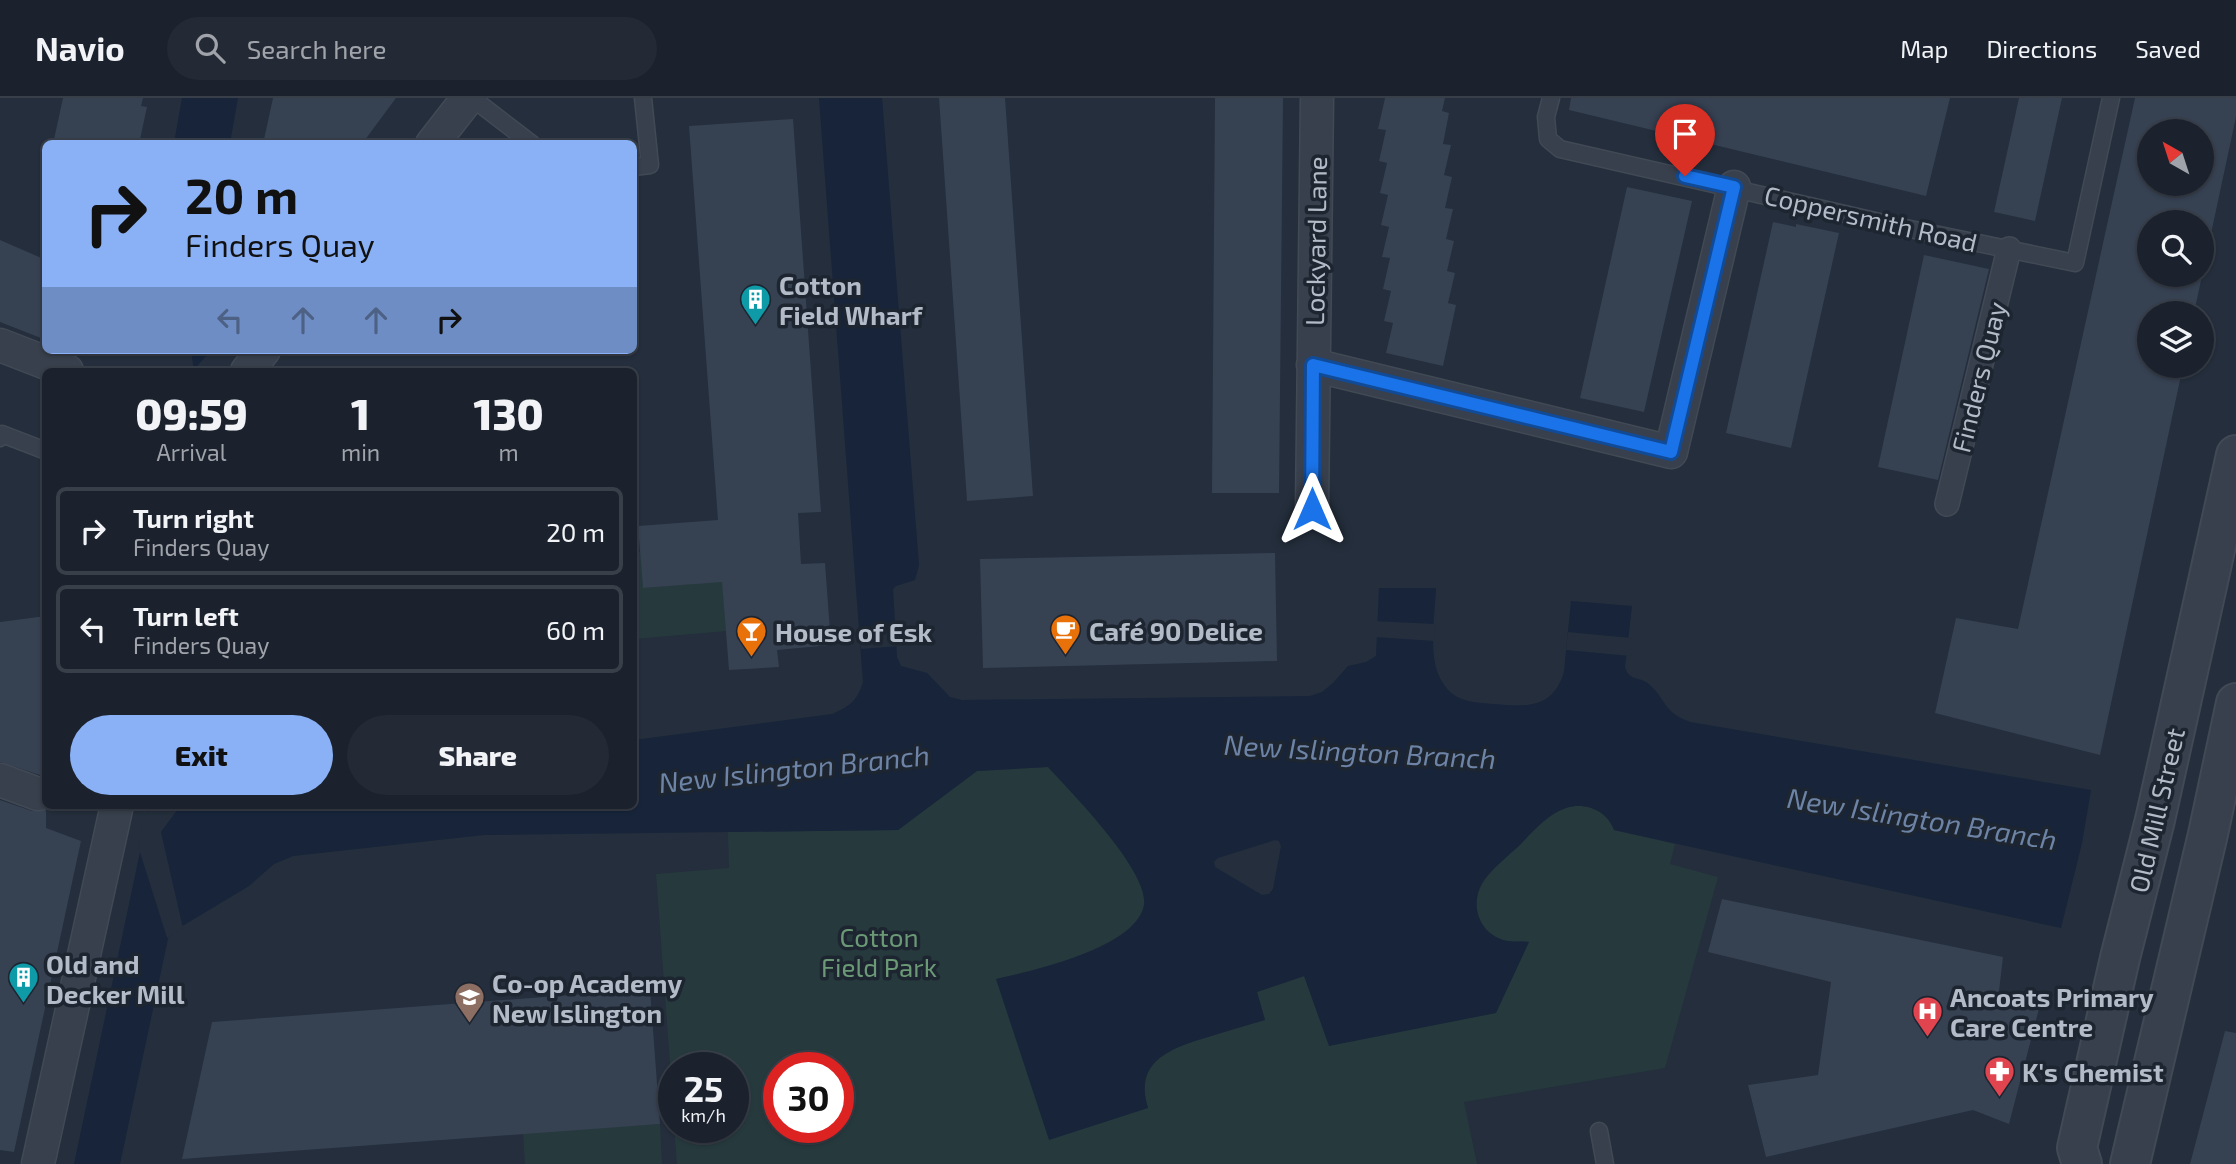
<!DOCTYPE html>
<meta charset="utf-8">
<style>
:root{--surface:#1b222d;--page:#242a35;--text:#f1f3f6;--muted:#a0a4aa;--line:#393f49;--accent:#8ab1f6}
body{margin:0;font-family:"Exo 2",sans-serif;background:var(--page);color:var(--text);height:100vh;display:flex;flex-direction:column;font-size:26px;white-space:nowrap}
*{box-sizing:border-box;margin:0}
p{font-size:23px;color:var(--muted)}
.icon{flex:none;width:38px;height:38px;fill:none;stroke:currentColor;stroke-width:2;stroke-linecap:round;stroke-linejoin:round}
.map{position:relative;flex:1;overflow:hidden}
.drawer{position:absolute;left:42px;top:270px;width:595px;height:441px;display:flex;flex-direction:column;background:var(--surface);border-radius:10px;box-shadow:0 2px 5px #0004,0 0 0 2px var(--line)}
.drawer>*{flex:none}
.guide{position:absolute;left:42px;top:42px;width:595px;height:214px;border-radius:10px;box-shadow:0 2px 5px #0004,0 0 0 2px var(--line);background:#8ab1f6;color:#111;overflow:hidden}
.needle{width:46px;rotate:321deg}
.controls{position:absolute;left:2137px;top:21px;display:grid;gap:14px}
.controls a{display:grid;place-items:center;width:77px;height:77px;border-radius:50%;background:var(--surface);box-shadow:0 2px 5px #0004,0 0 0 2px var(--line);font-size:35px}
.speed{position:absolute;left:658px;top:954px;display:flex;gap:14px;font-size:35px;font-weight:700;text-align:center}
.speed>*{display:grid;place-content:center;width:91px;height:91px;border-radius:50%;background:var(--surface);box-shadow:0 2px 5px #0004,0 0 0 2px var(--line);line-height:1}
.speed small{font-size:18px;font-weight:400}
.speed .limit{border:10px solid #d22;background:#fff;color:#111}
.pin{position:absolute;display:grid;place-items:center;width:60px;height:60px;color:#fff;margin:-72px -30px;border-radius:50% 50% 50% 0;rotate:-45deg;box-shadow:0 0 7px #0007}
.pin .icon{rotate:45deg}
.me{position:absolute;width:77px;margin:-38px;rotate:0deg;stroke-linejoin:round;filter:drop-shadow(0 0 5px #0008)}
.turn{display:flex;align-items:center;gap:24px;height:147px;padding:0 28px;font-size:32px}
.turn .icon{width:91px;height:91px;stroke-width:2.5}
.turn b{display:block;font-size:49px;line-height:60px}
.lanes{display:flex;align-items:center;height:66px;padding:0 28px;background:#0003;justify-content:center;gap:35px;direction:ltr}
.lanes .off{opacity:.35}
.eta{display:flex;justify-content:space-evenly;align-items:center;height:119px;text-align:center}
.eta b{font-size:42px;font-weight:800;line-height:49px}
.primary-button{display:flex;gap:14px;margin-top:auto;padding:14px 28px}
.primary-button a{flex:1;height:80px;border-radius:42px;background:var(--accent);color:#111;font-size:28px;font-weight:800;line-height:80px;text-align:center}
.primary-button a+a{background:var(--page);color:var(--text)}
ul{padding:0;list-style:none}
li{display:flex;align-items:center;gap:21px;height:88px;margin:0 14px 10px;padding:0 14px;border:4px solid var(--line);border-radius:10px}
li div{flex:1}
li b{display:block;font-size:26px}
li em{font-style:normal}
header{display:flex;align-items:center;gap:42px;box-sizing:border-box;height:98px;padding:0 35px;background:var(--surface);border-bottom:2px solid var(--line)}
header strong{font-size:33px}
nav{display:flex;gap:38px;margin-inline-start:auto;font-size:24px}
.search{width:490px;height:63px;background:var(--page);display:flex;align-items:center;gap:18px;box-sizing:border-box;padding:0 24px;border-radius:38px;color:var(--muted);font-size:26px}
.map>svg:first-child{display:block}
.green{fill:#263a3d;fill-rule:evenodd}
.water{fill:#17243a;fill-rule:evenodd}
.pier{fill:#242e3c}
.building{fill:#364152;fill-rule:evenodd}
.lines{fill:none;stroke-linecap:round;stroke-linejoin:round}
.service-casing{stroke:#414955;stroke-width:19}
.pedestrian-casing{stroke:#414955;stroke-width:26}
.minor-casing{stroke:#414955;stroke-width:35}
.tertiary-casing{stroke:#414955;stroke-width:42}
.service{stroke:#38404d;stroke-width:16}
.pedestrian{stroke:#38404d;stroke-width:23}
.minor{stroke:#38404d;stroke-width:32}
.tertiary{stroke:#38404d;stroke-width:38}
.route-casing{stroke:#114b97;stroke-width:18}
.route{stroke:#1a73e8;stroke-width:12}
.labels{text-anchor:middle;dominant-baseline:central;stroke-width:7;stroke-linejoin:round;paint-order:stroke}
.street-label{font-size:26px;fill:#b3bbc8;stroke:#1d2531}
.poi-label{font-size:26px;font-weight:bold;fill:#b3bbc8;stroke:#1d2531;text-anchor:start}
.park-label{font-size:26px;fill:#6b9976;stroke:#1d2531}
.water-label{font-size:28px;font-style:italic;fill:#6d84a6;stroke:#1d2531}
</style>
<header>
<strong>Navio</strong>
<div class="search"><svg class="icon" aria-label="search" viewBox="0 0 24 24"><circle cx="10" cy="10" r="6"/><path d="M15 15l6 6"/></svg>Search here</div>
<nav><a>Map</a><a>Directions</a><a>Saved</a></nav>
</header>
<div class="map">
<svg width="2236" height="1066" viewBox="0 0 2236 1066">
<rect width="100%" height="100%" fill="#242e3c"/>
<path class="green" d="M720,448L726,533L634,541V455L641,454L643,490L691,486Z
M1048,669C1071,694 1150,774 1144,807C1137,849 1032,873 996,881L1148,1010C1133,963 1171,950 1208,939C1227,933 1246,928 1265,922L1257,894L1305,878L1330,948L1529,844C1522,843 1514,844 1507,843C1480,838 1468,808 1483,785C1492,770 1508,758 1520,746C1532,734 1549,715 1566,710C1585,704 1607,712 1614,732L1675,746L1670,766L1718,779L1665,970L1464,1004L1477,1066H677L674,1029H733V970H674V1019L656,776L729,770L728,734L898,732L977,673ZM779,970H838V1029H779Z
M660,1026L662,1066H525L523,1034Z"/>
<path class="water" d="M182,0H238L230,45H174Z
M819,0H882L919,467L915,482L896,488L893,491L897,559L901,568L927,575L950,599L962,602L1310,598L1322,594L1333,585L1348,568L1366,564L1376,558L1379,490H1436C1435,515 1428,558 1440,580C1452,604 1470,604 1494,606C1526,609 1553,611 1564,574L1571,503L1632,508L1625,569C1629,584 1641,578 1650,587C1667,603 1663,614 1690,624L2091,692L2082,745L2061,830L1614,732C1607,712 1585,704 1566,710C1549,715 1532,734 1520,747C1508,758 1491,771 1482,785C1469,808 1480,838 1508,843C1515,844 1522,843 1529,844L1496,915L1329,948L1304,878L1257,894L1265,922C1246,927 1227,933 1208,939C1171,950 1133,963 1148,1010L1049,1042L996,881C1032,873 1137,850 1144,807C1150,774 1071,694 1048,669L977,673L898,732L484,737L293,758L274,766L249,788L169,836L120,1066H74L150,707H634V642L832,616C849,609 858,602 863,584ZM1275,742L1279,743L1281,748L1273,791L1269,796L1262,797L1215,769L1214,764L1218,760Z
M191,252H243L194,273Z"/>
<path class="pier" d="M211,252H246L249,273H193Z
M1374,523L1435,526L1434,543L1374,539Z
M898,531L900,548L861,551L859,534Z
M1568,534L1632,540L1630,558L1566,552Z
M154,707H181L161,734L183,830L167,840L138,748L144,719Z"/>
<path class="building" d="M63,0H143L141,8L147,9L139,46H53Z
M273,0H396L362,46H263Z
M939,0H1005L1033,398L967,403Z
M1215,0H1283L1279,395H1212Z
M1385,0H1445L1442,13L1449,15L1443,46L1451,47L1444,77L1452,79L1445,110L1453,111L1446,141L1454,143L1447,173L1455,175L1448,205L1456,207L1443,268L1386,255L1393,225L1384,223L1391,193L1383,191L1390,160L1382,159L1389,129L1381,127L1388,97L1380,95L1387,65L1379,63L1386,32L1378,31Z
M1571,0H1950L1926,98L1569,12Z
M2019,0H2062L2035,123L1994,114Z
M2135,0H2236V19L2194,215H2149V268H2183L2100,657L1935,615L1956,520L2018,531ZM2149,33H2202V86H2149ZM2149,124H2202V177H2149Z
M793,21L821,414L798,415L801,466L825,465L831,547L777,552L779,569L729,572L722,484L643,490L638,428L718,422L689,28Z
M1627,89L1692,103L1644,314L1580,300Z
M1773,124L1796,129V126L1839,135L1791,350L1726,335Z
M0,142L46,162V242L0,224Z
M1924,157L1989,171L1938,382L1878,369Z
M1275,455L1277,563L983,570L980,461Z
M46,518V679L0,664V524Z
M0,702L32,713L46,712V730L81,743L14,1054L0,1052Z
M1722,801L2003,859L1999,893L2041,903L2009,1026L1973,1012L1766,1059L1748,987L1818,977L1831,884L1708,854Z
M650,891L660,1026L182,1061L212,924Z
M2225,933L2236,935V1066H2190Z"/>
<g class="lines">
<defs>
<path id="service" d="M472,0L532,46
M1551,0L1546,19L1548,41L1560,51L1910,131L2075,165L2111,0
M634,69L650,67L643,0
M0,340L2,336L46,353
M1599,1033L1605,1066"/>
<path id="pedestrian" d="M1947,406L2009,151"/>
<path id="minor" d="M432,46L468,0
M0,247L67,273
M1313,267L1671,354L1734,89
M247,273L264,252
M1312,411L1317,0
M0,682L38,696
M38,1066L117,707"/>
<path id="tertiary" d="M2082,1066L2077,1050L2120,860L2155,722L2236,357
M2130,1066L2208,736L2236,605"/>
</defs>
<use href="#service" class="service-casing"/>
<use href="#pedestrian" class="pedestrian-casing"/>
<use href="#minor" class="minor-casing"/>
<use href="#tertiary" class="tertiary-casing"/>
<use href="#service" class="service"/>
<use href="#pedestrian" class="pedestrian"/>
<use href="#minor" class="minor"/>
<use href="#tertiary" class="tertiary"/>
</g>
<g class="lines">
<defs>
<path id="route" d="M1312,411L1313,267L1671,354L1734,89L1685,78"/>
</defs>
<use href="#route" class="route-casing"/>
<use href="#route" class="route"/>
</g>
<defs>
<symbol id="building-pin" viewBox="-11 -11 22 30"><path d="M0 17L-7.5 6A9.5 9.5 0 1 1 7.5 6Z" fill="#0f9aa8" stroke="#1d2531"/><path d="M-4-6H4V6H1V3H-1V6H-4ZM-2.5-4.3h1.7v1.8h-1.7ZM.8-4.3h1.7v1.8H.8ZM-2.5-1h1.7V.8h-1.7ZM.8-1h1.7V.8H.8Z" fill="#fff"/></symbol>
<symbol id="cafe-pin" viewBox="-11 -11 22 30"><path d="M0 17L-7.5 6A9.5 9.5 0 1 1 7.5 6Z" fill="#e8710a" stroke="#1d2531"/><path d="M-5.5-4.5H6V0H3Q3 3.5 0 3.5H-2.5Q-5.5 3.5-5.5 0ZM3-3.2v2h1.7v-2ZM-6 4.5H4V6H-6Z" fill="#fff"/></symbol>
<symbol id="bar-pin" viewBox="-11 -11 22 30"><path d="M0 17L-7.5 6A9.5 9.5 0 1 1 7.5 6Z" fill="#e8710a" stroke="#1d2531"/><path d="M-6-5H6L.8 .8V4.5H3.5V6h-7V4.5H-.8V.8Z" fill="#fff"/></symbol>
<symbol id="school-pin" viewBox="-11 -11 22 30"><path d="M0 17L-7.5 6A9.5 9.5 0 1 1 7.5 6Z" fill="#8d6e63" stroke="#1d2531"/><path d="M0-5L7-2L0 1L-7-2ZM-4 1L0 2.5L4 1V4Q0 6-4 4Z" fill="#fff"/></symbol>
<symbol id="hospital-pin" viewBox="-11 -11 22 30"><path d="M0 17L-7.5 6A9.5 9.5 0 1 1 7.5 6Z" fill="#e0444e" stroke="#1d2531"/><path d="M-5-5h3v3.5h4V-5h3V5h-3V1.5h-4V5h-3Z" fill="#fff"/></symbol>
<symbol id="pharmacy-pin" viewBox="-11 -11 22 30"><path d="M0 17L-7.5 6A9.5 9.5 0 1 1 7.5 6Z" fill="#e0444e" stroke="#1d2531"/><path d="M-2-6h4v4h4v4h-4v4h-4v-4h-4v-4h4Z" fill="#fff"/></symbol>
</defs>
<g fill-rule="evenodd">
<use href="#building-pin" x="738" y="184" width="35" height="47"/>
<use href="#cafe-pin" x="1048" y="514" width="35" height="47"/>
<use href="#bar-pin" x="734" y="516" width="35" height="47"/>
<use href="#building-pin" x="6" y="862" width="35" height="47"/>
<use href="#school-pin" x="452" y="882" width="35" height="47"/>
<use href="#hospital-pin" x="1910" y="896" width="35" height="47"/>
<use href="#pharmacy-pin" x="1982" y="956" width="35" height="47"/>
</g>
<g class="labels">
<g class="street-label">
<text transform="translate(1871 120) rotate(13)">Coppersmith Road</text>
<text transform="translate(1315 143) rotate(-89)">Lockyard Lane</text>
<text transform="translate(1978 279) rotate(-76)">Finders Quay</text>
<text transform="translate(2156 712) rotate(-77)">Old Mill Street</text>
</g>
<g class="poi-label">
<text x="779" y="186">Cotton<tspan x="779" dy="30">Field Wharf</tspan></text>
<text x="1089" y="532">Café 90 Delice</text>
<text x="775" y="533">House of Esk</text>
<text x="46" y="865">Old and<tspan x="46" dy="30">Decker Mill</tspan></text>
<text x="492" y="884">Co-op Academy<tspan x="492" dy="30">New Islington</tspan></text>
<text x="1950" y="898">Ancoats Primary<tspan x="1950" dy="30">Care Centre</tspan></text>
<text x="2022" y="973">K's Chemist</text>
</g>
<g class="park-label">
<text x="879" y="838">Cotton<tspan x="879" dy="30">Field Park</tspan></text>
</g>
<g class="water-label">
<text transform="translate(1360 653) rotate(3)">New Islington Branch</text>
<text transform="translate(794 670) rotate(-6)">New Islington Branch</text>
<text transform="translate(1922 720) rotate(9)">New Islington Branch</text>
</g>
</g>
</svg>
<div class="controls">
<a><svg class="needle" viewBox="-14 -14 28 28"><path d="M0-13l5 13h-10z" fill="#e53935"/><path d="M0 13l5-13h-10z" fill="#a0a4aa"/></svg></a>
<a><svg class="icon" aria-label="search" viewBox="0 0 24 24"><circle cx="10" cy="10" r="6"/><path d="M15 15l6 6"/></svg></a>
<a><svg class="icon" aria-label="layers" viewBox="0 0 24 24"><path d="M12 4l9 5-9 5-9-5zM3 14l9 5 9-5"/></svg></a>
</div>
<div class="speed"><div>25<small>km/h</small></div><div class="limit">30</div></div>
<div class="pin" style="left:1685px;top:78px;background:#d93025"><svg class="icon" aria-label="arrive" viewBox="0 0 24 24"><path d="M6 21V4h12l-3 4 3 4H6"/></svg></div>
<svg class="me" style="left:1312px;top:411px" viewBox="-20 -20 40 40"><path d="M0-17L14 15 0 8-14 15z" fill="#1a73e8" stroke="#fff" stroke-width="4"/></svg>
<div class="guide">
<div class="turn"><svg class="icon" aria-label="right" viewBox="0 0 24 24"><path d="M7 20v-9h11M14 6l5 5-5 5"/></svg><div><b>20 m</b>Finders Quay</div></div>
<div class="lanes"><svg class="icon off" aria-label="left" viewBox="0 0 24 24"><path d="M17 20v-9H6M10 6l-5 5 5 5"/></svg><svg class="icon off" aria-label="ahead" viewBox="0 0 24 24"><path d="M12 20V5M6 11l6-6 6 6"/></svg><svg class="icon off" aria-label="ahead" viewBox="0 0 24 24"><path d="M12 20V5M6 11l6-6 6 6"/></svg><svg class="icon" aria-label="right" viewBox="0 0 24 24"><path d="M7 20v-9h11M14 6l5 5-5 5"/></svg></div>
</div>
<section class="drawer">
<div class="eta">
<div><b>09:59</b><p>Arrival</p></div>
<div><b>1</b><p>min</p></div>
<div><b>130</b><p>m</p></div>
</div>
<ul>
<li><svg class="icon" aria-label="right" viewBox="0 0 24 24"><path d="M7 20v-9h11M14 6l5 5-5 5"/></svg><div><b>Turn right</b><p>Finders Quay</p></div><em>20 m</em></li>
<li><svg class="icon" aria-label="left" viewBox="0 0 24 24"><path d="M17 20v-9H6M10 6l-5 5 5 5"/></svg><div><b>Turn left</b><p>Finders Quay</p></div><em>60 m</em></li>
</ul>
<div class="primary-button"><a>Exit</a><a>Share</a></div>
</section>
</div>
